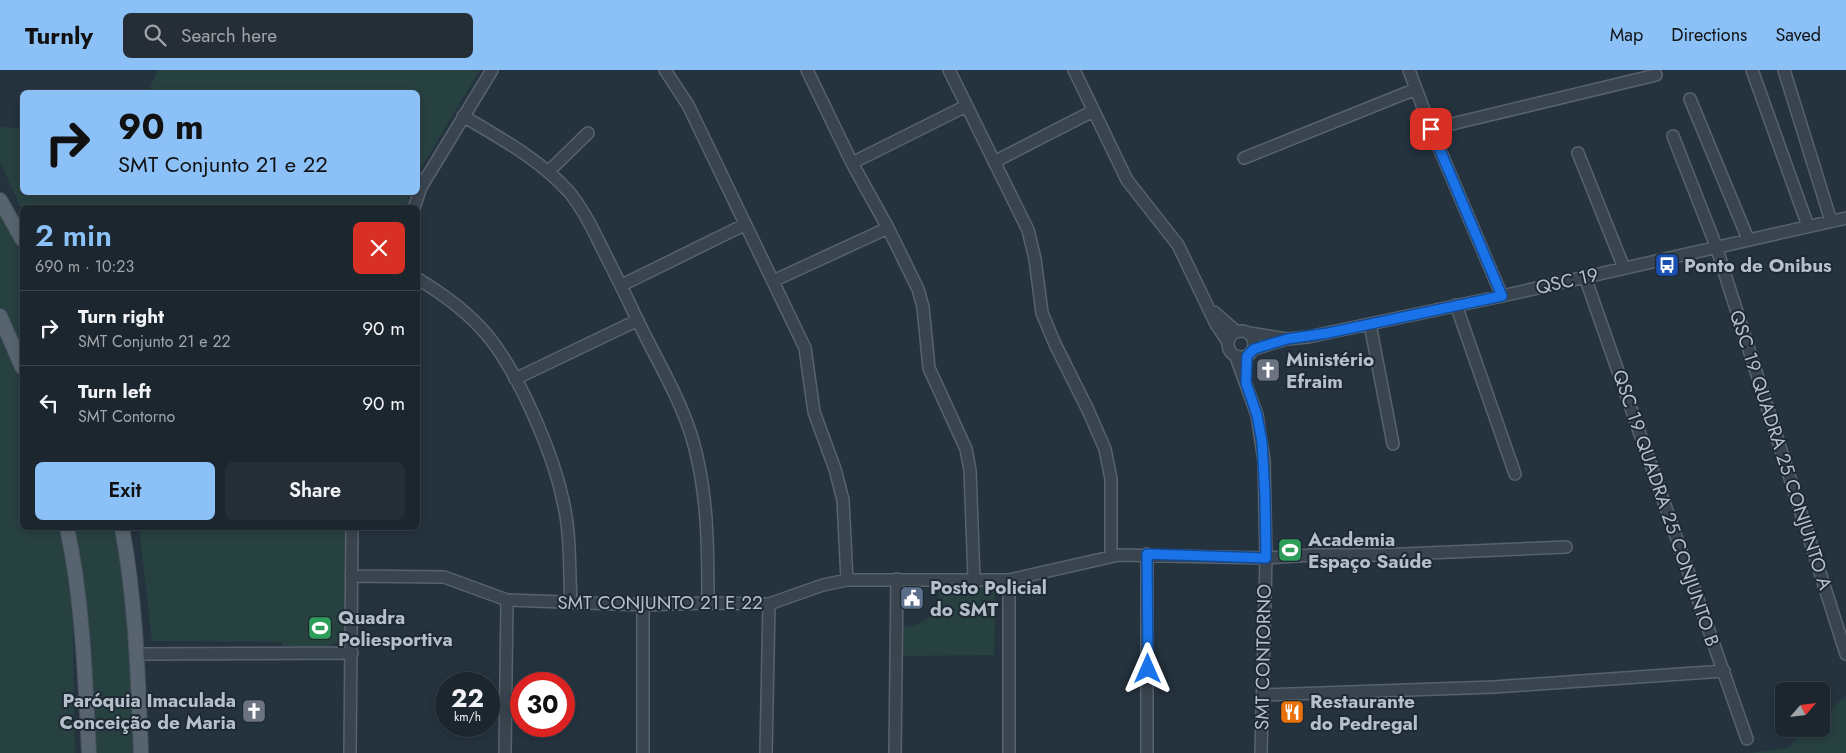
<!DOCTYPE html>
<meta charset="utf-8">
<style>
:root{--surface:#1c262f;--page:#252e37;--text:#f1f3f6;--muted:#a0a5aa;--line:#3a434b;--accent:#8cc1f8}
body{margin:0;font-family:Jost,sans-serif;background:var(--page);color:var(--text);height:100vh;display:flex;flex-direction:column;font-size:19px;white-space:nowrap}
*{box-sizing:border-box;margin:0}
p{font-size:16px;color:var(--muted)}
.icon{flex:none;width:28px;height:28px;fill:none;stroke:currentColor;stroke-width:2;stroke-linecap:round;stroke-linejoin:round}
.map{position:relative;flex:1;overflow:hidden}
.drawer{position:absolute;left:20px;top:135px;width:400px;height:325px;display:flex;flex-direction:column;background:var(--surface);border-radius:8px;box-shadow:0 2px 8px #0003,0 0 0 1px var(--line)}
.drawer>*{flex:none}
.hud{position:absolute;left:20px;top:20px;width:400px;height:105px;border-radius:8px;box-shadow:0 2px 8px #0003,0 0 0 1px var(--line);background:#8cc1f8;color:#111;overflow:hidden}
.needle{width:32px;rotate:62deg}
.tools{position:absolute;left:1775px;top:612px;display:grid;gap:10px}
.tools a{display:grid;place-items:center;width:55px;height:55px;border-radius:8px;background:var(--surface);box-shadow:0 2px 8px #0003,0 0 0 1px var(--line);font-size:25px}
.speed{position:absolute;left:435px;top:602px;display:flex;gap:10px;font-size:25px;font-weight:700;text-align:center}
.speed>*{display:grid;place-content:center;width:65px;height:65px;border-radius:50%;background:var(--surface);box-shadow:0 2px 8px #0003,0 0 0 1px var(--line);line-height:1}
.speed small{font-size:12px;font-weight:400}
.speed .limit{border:8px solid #d22;background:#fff;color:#111}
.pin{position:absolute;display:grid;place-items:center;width:42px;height:42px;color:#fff;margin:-21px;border-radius:10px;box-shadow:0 2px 8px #0006}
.me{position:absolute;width:55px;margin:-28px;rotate:0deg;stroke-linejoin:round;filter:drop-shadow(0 0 4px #0008)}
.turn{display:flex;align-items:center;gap:18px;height:105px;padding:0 15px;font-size:22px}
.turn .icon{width:65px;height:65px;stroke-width:2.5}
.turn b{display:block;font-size:35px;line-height:42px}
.round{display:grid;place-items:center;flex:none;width:52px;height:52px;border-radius:8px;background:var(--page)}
.summary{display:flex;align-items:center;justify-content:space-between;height:85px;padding:0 15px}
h1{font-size:30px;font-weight:600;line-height:38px;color:var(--accent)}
.primary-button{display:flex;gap:10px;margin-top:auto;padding:10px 15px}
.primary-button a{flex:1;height:58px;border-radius:8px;background:var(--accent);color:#111;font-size:20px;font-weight:600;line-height:58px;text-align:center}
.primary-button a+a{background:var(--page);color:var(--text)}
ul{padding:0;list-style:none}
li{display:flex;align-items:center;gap:15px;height:75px;padding:0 15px;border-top:1px solid var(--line)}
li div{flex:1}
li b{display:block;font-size:19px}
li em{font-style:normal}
header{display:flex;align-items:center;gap:30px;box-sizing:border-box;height:70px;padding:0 25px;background:var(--accent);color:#111}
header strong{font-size:24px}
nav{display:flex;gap:28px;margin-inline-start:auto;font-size:18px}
.search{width:350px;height:45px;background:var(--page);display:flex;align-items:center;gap:12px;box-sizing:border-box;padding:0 18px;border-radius:8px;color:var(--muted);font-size:19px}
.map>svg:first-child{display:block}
.green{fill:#274040}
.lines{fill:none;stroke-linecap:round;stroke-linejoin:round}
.minor-casing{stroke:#57626d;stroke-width:14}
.major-casing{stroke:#45505b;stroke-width:16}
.minor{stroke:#39444f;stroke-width:11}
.major{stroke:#57646f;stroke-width:14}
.route-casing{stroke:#114b97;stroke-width:12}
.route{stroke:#1a73e8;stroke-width:9}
.labels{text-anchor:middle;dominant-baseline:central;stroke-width:4;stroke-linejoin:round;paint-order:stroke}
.poi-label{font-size:19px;font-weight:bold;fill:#b5bfca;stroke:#1e2934;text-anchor:start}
.street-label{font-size:19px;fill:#b5bfca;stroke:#1e2934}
</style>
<header>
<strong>Turnly</strong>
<div class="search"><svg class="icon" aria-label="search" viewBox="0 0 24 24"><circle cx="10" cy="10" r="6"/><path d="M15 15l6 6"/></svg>Search here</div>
<nav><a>Map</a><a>Directions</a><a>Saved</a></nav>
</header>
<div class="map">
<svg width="1846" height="683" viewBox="0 0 1846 683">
<rect width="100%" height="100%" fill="#25333f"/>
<path class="green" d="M158,0H480L418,103V22H147Z
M0,57L22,58V122L410,123L406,137L22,138V141L0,92Z
M0,136L22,183V291L0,244Z
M0,267L10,275L22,321V458H60L72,501L75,683H0Z
M71,458H117L132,582L135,683H94Z
M139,458H348L343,573H332V576H282V572L152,571Z
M940,515L995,517L994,585L898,586L899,558C904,556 909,557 915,555C934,550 938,532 940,515Z
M1846,626V683H1749L1787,678L1809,659H1821V648Z"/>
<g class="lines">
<defs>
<path id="minor" d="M665,0L688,35L805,278L814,342L835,399L843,430L847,510
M807,0L852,93L888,158L918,219L923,237L929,298L966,379L970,400L974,509
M949,0L1028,160L1035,189L1042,243L1055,274L1088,340L1105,379L1111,409V485
M1074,0L1127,110L1178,175L1216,254L1228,272
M1409,0L1431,59L1502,226
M1752,0L1808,156
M1784,0L1831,151
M1690,29L1748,169
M463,46C500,68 541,90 570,123C582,138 591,155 599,172C611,196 623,219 634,243C654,286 680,326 693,371C708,424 708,478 708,533
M1431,59L1656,5
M1673,66L1716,176L1846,584
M1578,83L1624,198
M1244,88L1416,19
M994,92L1093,41
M852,93L966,36
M548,102L588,63
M414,138L421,117L492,0
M1585,207L1747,669
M418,209C443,224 469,243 488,266C519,304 553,383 563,431C571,464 569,499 571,533
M773,211L888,158
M622,215L744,155
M1456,235L1515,404
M1214,242L1237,262
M1370,254L1393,374
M1228 274a13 13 0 1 1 26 0a13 13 0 1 1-26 0Z
M1249,263L1287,269L1308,267L1502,226L1846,148
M1254,279L1283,270
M1236,287L1257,345L1264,391L1266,488L1261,683
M515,309L638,250
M1147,484V683
M351,506L444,507L507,530L643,535L708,533L769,534L823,515L847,510H1009L1119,485L1266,488L1312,485H1381L1566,477
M643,535V683
M137,584L352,583
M1263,625L1494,617L1724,601
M350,683L352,458
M505,683L507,530
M766,683L769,534
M895,683L897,509
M1009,683V510"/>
<path id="major" d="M0,130L22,169
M0,246L22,297
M67,458C83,531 85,608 89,683
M122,458C136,532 138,607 141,683"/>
</defs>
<use href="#minor" class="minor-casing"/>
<use href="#major" class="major-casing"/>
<use href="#minor" class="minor"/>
<use href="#major" class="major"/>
</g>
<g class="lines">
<defs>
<path id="route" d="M1148,599L1147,484L1266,488L1265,426L1262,372L1257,345L1246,313L1247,286L1254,279L1287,269L1328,263L1502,226L1431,59"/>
</defs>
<use href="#route" class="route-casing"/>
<use href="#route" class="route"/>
</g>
<defs>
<symbol id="bus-square" viewBox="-11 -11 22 22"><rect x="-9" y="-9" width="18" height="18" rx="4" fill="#1a4fb4" stroke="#1e2934"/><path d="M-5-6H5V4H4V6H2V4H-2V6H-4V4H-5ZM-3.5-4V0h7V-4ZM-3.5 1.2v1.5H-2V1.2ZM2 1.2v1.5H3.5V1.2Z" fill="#fff"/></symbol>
<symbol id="church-square" viewBox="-11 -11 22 22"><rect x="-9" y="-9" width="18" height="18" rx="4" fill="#6b7280" stroke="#1e2934"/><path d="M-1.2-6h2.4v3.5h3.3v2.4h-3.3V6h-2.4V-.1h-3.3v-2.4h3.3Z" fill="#fff"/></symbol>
<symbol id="stadium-square" viewBox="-11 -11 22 22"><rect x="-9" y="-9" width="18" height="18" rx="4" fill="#2e9e5b" stroke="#1e2934"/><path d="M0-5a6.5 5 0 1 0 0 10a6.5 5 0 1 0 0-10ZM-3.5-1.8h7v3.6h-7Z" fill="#fff"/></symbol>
<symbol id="civic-square" viewBox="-11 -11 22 22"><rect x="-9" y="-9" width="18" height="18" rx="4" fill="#5c6f8a" stroke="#1e2934"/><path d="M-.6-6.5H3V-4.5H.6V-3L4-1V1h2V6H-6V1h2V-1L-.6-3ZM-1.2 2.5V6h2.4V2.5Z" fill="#fff"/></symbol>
<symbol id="restaurant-square" viewBox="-11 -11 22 22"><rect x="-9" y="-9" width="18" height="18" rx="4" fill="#e8710a" stroke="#1e2934"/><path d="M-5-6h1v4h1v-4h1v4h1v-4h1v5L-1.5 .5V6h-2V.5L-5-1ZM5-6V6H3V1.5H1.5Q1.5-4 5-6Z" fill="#fff"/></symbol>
</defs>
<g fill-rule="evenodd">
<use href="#bus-square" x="1653" y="181" width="28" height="28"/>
<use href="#church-square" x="1254" y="286" width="28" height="28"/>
<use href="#stadium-square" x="1276" y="466" width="28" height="28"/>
<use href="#civic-square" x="898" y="514" width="28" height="28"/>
<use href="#stadium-square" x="306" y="544" width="28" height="28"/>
<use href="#church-square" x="240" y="627" width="28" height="28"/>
<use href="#restaurant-square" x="1278" y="628" width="28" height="28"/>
</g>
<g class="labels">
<g class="poi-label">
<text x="1684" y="195">Ponto de Onibus</text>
<text x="1286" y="289">Ministério<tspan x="1286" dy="22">Efraim</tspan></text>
<text x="1308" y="469">Academia<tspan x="1308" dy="22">Espaço Saúde</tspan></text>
<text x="930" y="517">Posto Policial<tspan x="930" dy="22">do SMT</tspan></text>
<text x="338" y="547">Quadra<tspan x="338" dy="22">Poliesportiva</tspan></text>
<text x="236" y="630" text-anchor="end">Paróquia Imaculada<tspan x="236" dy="22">Conceição de Maria</tspan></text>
<text x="1310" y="631">Restaurante<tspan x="1310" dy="22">do Pedregal</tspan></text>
</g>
<g class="street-label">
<text transform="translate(1567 211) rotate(-13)">QSC 19</text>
<text transform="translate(1781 380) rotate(72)">QSC 19 QUADRA 25 CONJUNTO A</text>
<text transform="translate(1666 438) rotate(71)">QSC 19 QUADRA 25 CONJUNTO B</text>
<text x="660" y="532">SMT CONJUNTO 21 E 22</text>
<text transform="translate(1263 587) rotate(-89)">SMT CONTORNO</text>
</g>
</g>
</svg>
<div class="tools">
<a><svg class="needle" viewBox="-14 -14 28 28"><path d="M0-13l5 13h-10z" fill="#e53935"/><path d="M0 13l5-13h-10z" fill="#a0a5aa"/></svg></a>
</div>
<div class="speed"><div>22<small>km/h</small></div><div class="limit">30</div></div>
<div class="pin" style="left:1431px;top:59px;background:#d93025"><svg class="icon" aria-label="arrive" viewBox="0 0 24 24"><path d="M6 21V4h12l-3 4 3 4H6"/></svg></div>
<svg class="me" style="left:1148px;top:599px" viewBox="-20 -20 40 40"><path d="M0-17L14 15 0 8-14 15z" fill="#1a73e8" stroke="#fff" stroke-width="4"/></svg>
<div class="hud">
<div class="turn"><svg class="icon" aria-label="right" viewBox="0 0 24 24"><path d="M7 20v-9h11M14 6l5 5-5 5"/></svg><div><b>90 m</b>SMT Conjunto 21 e 22</div></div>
</div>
<section class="drawer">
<div class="summary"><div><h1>2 min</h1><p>690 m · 10:23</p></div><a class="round" style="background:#d93025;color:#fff"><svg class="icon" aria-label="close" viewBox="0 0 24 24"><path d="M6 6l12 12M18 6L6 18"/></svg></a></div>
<ul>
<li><svg class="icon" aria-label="right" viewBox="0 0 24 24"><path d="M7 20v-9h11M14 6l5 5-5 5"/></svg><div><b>Turn right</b><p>SMT Conjunto 21 e 22</p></div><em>90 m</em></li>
<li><svg class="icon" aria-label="left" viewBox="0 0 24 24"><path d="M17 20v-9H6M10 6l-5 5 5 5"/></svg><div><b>Turn left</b><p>SMT Contorno</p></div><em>90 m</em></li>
</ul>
<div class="primary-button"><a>Exit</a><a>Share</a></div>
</section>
</div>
